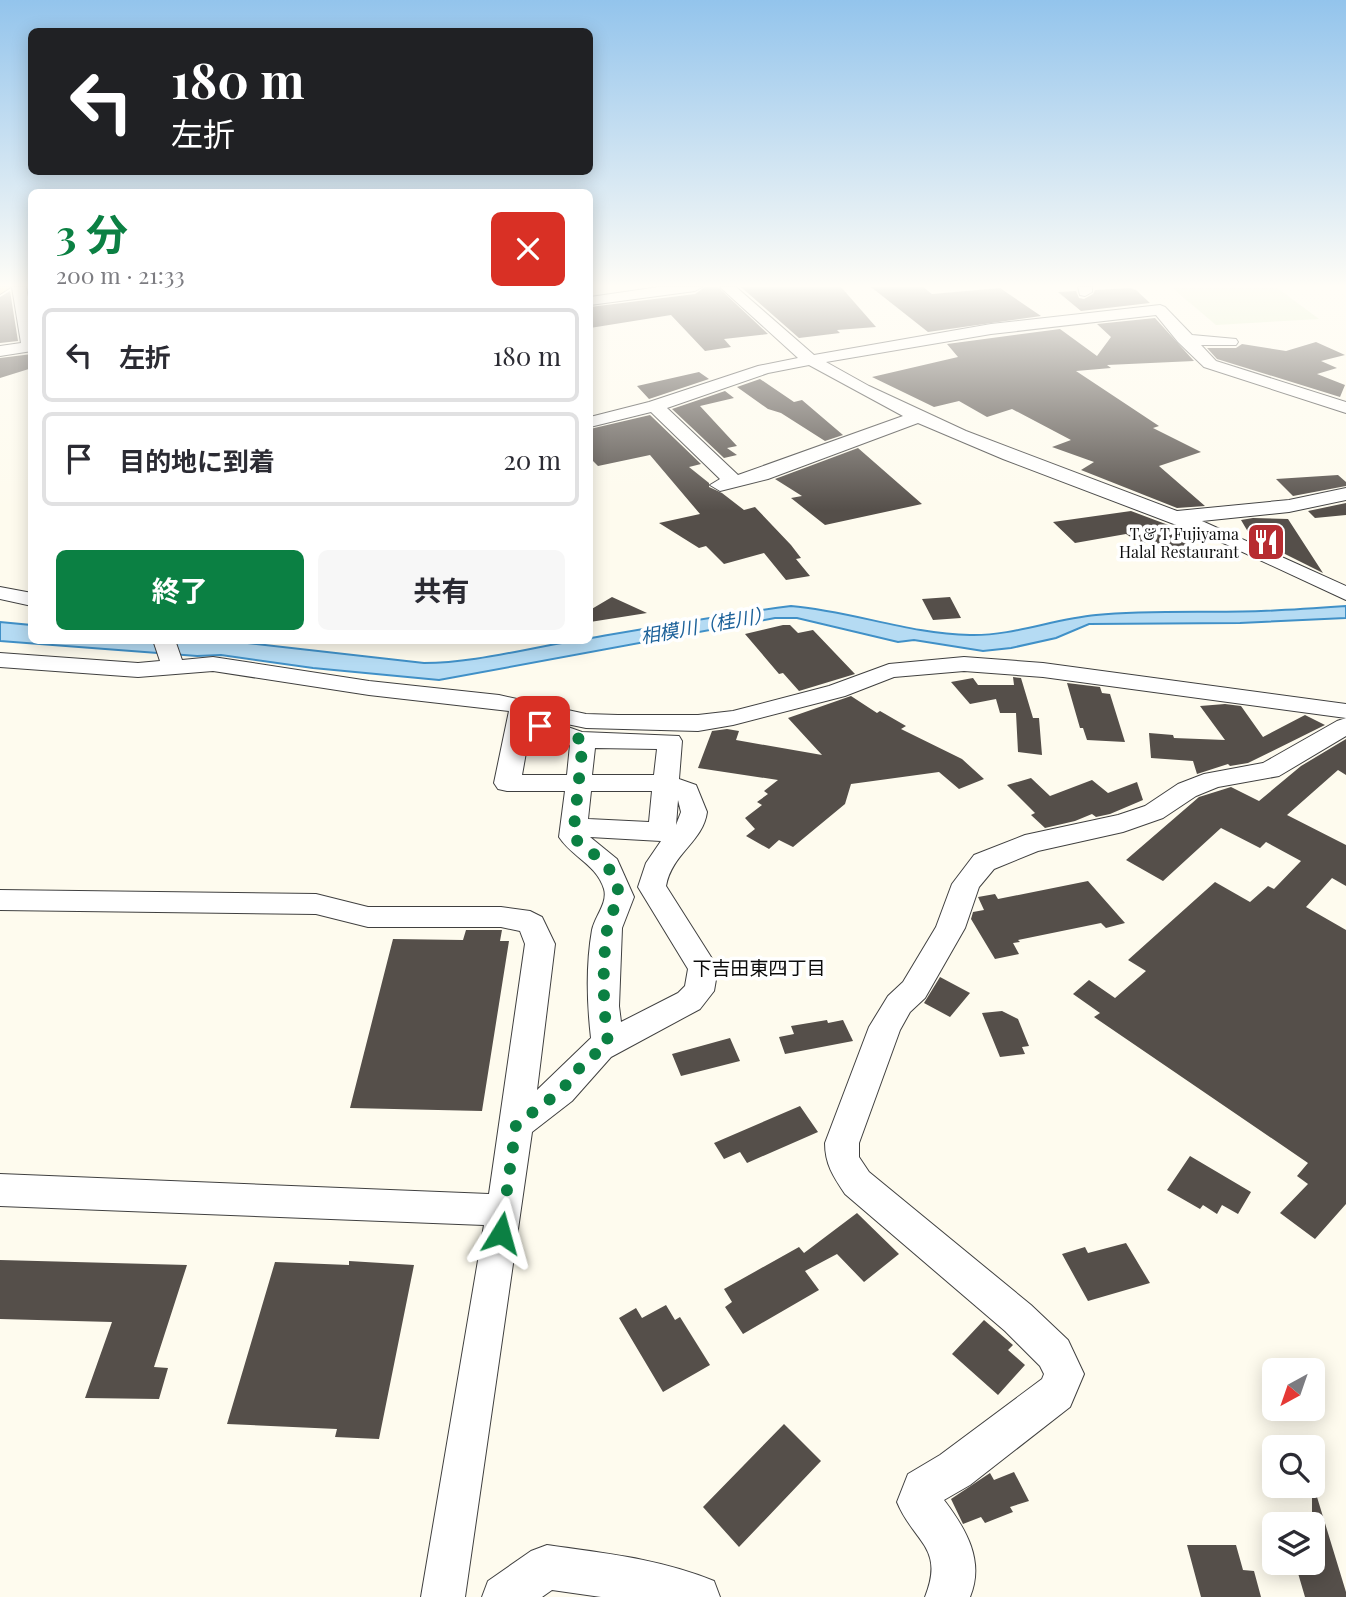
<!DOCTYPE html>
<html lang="ja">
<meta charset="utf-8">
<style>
:root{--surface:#fff;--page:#f7f7f7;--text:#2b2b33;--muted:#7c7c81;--line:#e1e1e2;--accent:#0b8043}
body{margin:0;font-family:"Playfair Display","Noto Sans JP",serif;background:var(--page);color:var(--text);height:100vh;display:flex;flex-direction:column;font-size:26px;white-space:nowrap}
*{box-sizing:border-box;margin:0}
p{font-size:23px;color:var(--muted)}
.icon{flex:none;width:38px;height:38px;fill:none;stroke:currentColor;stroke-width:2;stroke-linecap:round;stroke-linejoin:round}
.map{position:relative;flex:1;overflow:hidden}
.sheet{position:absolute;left:28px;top:189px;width:565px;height:455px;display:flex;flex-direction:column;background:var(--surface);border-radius:10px;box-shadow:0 4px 18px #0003}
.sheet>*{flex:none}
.banner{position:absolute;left:28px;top:28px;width:565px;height:147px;border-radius:10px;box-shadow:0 4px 18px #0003;background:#202124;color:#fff;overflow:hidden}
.needle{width:46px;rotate:220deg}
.fabs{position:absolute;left:1262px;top:1358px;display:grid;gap:14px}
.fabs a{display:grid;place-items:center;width:63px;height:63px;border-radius:10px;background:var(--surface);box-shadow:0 4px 18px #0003;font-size:35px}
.pin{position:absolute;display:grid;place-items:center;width:60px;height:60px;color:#fff;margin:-30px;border-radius:14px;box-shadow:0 4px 10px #0006}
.me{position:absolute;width:77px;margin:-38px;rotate:8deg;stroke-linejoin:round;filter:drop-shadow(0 0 5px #0008)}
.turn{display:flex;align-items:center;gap:24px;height:147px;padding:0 28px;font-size:32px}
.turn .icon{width:91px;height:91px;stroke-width:2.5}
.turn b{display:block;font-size:49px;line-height:60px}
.round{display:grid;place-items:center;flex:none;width:74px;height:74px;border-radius:10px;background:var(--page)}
.overview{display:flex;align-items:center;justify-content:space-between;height:119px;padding:0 28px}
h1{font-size:42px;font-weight:700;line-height:52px;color:var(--accent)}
.action{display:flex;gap:14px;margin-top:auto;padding:14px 28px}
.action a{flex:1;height:80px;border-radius:10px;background:var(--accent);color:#fff;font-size:28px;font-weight:700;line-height:80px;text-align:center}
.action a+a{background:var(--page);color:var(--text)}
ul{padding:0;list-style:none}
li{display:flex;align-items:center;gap:21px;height:94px;margin:0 14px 10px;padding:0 14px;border:4px solid var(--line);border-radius:10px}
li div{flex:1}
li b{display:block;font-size:26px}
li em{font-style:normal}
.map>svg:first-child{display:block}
.pitch{fill:#e2efcb}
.water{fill:#b5dbf3;stroke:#4090c7;stroke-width:2}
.building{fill:#554f4a}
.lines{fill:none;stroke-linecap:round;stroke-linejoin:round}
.minor-casing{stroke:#404040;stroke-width:2}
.major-casing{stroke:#1e1e1e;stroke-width:2}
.minor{fill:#fff;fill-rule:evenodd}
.major{fill:#f2d26b;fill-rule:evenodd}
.route{stroke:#0b8043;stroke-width:12;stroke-dasharray:0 21.6}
.labels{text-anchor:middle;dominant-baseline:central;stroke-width:7;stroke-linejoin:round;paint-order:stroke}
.far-poi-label{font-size:16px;fill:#0d0d0d;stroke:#fff;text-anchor:end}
.water-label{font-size:19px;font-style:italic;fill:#1c6199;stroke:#fff}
.neighbourhood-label{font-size:19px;fill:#0d0d0d;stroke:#fff}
</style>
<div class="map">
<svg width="1346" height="1597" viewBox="0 0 1346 1597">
<rect width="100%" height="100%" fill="#fefbee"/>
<path class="pitch" d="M1171,287H1276L1319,319L1216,325Z"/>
<path class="water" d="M791,606C852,611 909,634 970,635C1013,636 1053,619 1096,615C1151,610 1206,613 1261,611C1289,610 1318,608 1346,606V618L1240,623L1089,624L1056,638L1011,648L983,651L914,640L898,642L797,618H775L439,680L313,668L221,655L197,656L0,641V622L31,625L32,640L230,641L424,663C468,663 512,652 556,644C632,631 712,616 791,606Z"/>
<path class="building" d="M705,287H718L768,334L724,339L731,347L705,351L671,315L590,328V307L695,294Z
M741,287H841L876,327L837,330L840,333L799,338Z
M871,287H923L932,294L1000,288L1041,316L928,332Z
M1130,288L1136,290L1150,303L1081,311L1058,292L1076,291L1079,298L1084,299L1093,294L1095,290Z
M10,291L18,341L0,343V297Z
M1155,318L1194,361L1107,365L1111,368L1076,371L1159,426L1153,428L1201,452L1159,466L1205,506L1177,508L1081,470L1094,462L1052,447L1071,440L1012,409L987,417L959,401L934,407L872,377L958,357L947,344L1060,329L1097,356L1111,337L1097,324Z
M1316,342L1345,355L1321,361L1337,368L1317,374L1345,385L1340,397L1217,359L1207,348H1236L1242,344L1286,351Z
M32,354V368L0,378V358Z
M699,372L709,379L649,399L637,386Z
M760,379L794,402L802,400L843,435L825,441L781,413L768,409L737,387Z
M725,391L734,398L700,406L737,446L727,448L737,455L724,458L672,409Z
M650,415L701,464L689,467L709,483V487L722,493L744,510L755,507L791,545L801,558L796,559L810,576L786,580L764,553L724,564L706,546L699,548L659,523L700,514L650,455L598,466L590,458V429Z
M858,448L922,504L825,525L791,498L802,496L775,479Z
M1338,475L1346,482V486L1293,496L1276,479Z
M1346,503V515L1315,518L1308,511Z
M1131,511L1179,529H1170L1194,550L1168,556L1149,542L1140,543L1126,534L1075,543L1053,522Z
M1253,518L1288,519L1323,573L1251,537L1241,520Z
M612,597L647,613L590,622V610Z
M950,597L961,618L933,620L922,599Z
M783,625H790L798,633L813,630L855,674L799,691L783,673L779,674L745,634Z
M1013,677L1021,678L1033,718H1039L1042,755L1018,752L1016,713H1000L996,699L970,704L951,682L973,678L978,685H1014Z
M1067,683L1100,687L1102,693L1110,694L1125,742L1087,740L1083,728H1080Z
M851,696L877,713L880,711L906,726L901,729L962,759L984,779L959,789L939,772L851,784L845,804L793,847L779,840L769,849L746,836L755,829L745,818L762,805L757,802L768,794L764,791L778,780L698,768L712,731L727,729L739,731L736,740L822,755L788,718Z
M1225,704L1241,706L1263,737L1305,715L1325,725L1248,763L1230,766L1228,764L1197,774L1193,761L1151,758L1149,733L1173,735L1174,738L1225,740L1200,706Z
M1346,739V775L1338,770L1287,815L1346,845V886L1332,878L1306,907L1346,930V1204L1315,1239L1280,1213L1308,1184L1297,1176L1308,1163L1094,1017L1100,1013L1073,994L1089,980L1115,998L1146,971L1128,960L1215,882L1250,902L1268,886L1274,889L1301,861L1266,842L1260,848L1221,828L1163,881L1126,860L1199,797L1231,787L1259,801L1301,766Z
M1031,778L1050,796L1092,780L1108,793L1137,782L1143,800L1110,814L1096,817L1092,814L1075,821L1045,828L1031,815L1035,813L1007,785Z
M1088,881L1125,923L1106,928L1101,923L1018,940L1020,942L1013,943L1019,954L995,959L971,919L973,912L984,910L978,897L995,894L998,899Z
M466,930H502L500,941H509L482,1111L350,1108L393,939L463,940Z
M940,977L970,993L950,1017L924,1003Z
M1002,1011L1018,1019L1029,1046L1022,1047L1025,1054L1000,1057L982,1013Z
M827,1020L828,1023L843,1020L853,1041L785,1054L779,1037L794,1034L791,1026Z
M730,1038L740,1061L681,1076L672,1054Z
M800,1106L818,1132L747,1163L740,1152L724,1159L714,1143Z
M1190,1156L1251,1192L1238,1214L1222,1205L1217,1214L1203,1205L1200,1209L1167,1190Z
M857,1213L899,1254L864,1282L837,1254L805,1271L819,1290L743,1334L725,1307L732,1302L724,1289L799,1247L804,1253Z
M1126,1243L1150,1283L1088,1301L1062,1254L1085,1247L1088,1253Z
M0,1260L187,1265L154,1367L168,1368L159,1399L85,1398L112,1322L0,1319Z
M349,1261L414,1265L379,1439L335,1437L337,1429L227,1424L275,1262L349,1265Z
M666,1305L675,1320L680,1317L710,1365L663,1392L619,1318L636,1308L642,1318Z
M984,1320L1013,1345L1008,1350L1025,1365L998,1395L952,1354Z
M784,1424L821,1461L739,1547L703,1507Z
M1014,1472L1029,1501L1010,1507L1013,1512L985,1523L981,1517L963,1524L951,1499L990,1473L994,1480Z
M1317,1497L1346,1592V1597H1305L1295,1563H1312V1498Z
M1187,1545H1236L1243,1570L1254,1571L1261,1597H1201Z"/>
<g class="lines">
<defs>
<path id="minor" d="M12,287H26L32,316V351L0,356V346L21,343Z
M659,287H702L695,291L590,305V297Z
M720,287H736L814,355L991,324L1160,305L1165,307L1192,335L1236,339L1238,342L1236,345H1201L1216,361L1346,402V413L1204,367L1178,342L1156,315L991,334L826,362L869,386L966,431L1177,511L1289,500L1346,488V500L1289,512L1202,521L1346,586V600L1221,542L1003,459L918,423L768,479L720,491L710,485L720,479L651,412L590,427V417L649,402L758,366L798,358ZM809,365L903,416L738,475L667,408L768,373Z
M1078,287H1092V292L1085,296L1080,295Z
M0,587L32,593V606L0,599Z
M153,640H175L182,660L213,657L369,681L499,695L586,714L618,715H698L733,711L829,686L889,664L964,657L1043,663L1346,704V718L1043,677L964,671L894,677L845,696L733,725L698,731L586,728L548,720L582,732L679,736L682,741L679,779L696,785L707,812C703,842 672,853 666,886L718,968L714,991L700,1009L611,1057L572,1101L532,1132L465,1597H421L484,1225L0,1206V1174L489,1194L525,944L520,931L501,927H368L316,914L0,910V890L316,894L368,907H501L530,911L542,917L555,944L537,1090L591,1038C587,1003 586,964 592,930C595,916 608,903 604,889C597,865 572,857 559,837L565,791H507L498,789L494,783L509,711L369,695L213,671L138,677L0,667V653L138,663L160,661ZM530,730L570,745L567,775H522ZM595,748L657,749L654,775H592ZM591,791H652L649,822L588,819ZM678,800L681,812L676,825ZM590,837L661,841L646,863L638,887L688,969L685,986L678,993L621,1022L619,1006L622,928L634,897L617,859Z
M1346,718V736L1279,776L1218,787L1196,796L1163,818L1123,832L1038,851L994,869L979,887L965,928L925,998L910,1012L900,1030L859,1143V1157L869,1172L1031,1305L1068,1340L1084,1374L1070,1407L970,1485L944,1500C966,1529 985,1561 970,1597H925C945,1547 914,1543 897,1502L908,1474L940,1455L1042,1379L1044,1374L1040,1366L1005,1331L845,1194C833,1176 825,1164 825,1143L869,1027L888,996L903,982L936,927L952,884L974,855L1025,835L1118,815L1145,806L1178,784L1204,774L1263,763L1337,721Z
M547,1545C603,1553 661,1559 714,1581L720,1597H601L552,1590L542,1597H482L488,1581L531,1551Z"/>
<path id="major" d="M0,287H11L0,294Z"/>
</defs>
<use href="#minor" class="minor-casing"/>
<use href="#major" class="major-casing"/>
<use href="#minor" class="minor"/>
<use href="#major" class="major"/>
</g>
<linearGradient id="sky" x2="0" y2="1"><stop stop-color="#93c4ec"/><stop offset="0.56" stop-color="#fffdf7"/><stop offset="1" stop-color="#fffdf7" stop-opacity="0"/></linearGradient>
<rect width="1346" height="511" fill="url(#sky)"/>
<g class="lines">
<path class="route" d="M501,1233L516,1125L561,1091L581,1066L608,1043C603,1006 602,967 607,930C610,910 624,899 615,879C607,861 587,850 573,837L583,740L540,726"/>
</g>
<defs>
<symbol id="restaurant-square" viewBox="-11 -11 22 22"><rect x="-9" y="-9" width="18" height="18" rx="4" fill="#b72c31" stroke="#fff"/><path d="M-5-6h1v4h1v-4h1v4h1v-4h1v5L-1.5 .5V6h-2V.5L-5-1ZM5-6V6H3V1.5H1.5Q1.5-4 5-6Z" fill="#fff"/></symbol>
</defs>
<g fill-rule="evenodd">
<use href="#restaurant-square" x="1244" y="520" width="44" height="44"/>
</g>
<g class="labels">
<g class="far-poi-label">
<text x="1239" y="533">T &amp; T Fujiyama<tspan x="1239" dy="18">Halal Restaurant</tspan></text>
</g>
<g class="water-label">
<text transform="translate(706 624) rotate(-10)">相模川（桂川）</text>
</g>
<g class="neighbourhood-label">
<text x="759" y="967">下吉田東四丁目</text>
</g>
</g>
</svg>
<div class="fabs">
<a><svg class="needle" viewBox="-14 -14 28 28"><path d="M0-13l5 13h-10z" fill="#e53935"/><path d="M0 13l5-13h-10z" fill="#7c7c81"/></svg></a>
<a><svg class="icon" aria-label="search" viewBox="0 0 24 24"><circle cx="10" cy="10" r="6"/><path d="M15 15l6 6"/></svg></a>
<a><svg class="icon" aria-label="layers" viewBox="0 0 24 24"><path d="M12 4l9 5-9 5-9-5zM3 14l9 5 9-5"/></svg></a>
</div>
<div class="pin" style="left:540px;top:726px;background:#d93025"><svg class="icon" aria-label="arrive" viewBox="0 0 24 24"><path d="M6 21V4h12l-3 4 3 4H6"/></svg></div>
<svg class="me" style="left:501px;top:1233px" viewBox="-20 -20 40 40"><path d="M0-17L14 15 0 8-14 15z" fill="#0b8043" stroke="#fff" stroke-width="4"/></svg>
<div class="banner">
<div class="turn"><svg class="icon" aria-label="left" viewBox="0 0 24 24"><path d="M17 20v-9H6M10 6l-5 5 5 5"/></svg><div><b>180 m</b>左折</div></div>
</div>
<section class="sheet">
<div class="overview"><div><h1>3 分</h1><p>200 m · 21:33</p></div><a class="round" style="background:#d93025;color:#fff"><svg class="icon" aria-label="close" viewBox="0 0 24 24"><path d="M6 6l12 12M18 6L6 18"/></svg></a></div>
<ul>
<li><svg class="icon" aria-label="left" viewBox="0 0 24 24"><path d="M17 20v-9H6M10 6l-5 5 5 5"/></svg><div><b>左折</b></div><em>180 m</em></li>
<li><svg class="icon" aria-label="arrive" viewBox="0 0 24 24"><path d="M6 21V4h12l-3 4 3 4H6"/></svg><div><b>目的地に到着</b></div><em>20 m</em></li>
</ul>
<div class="action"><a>終了</a><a>共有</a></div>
</section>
</div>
